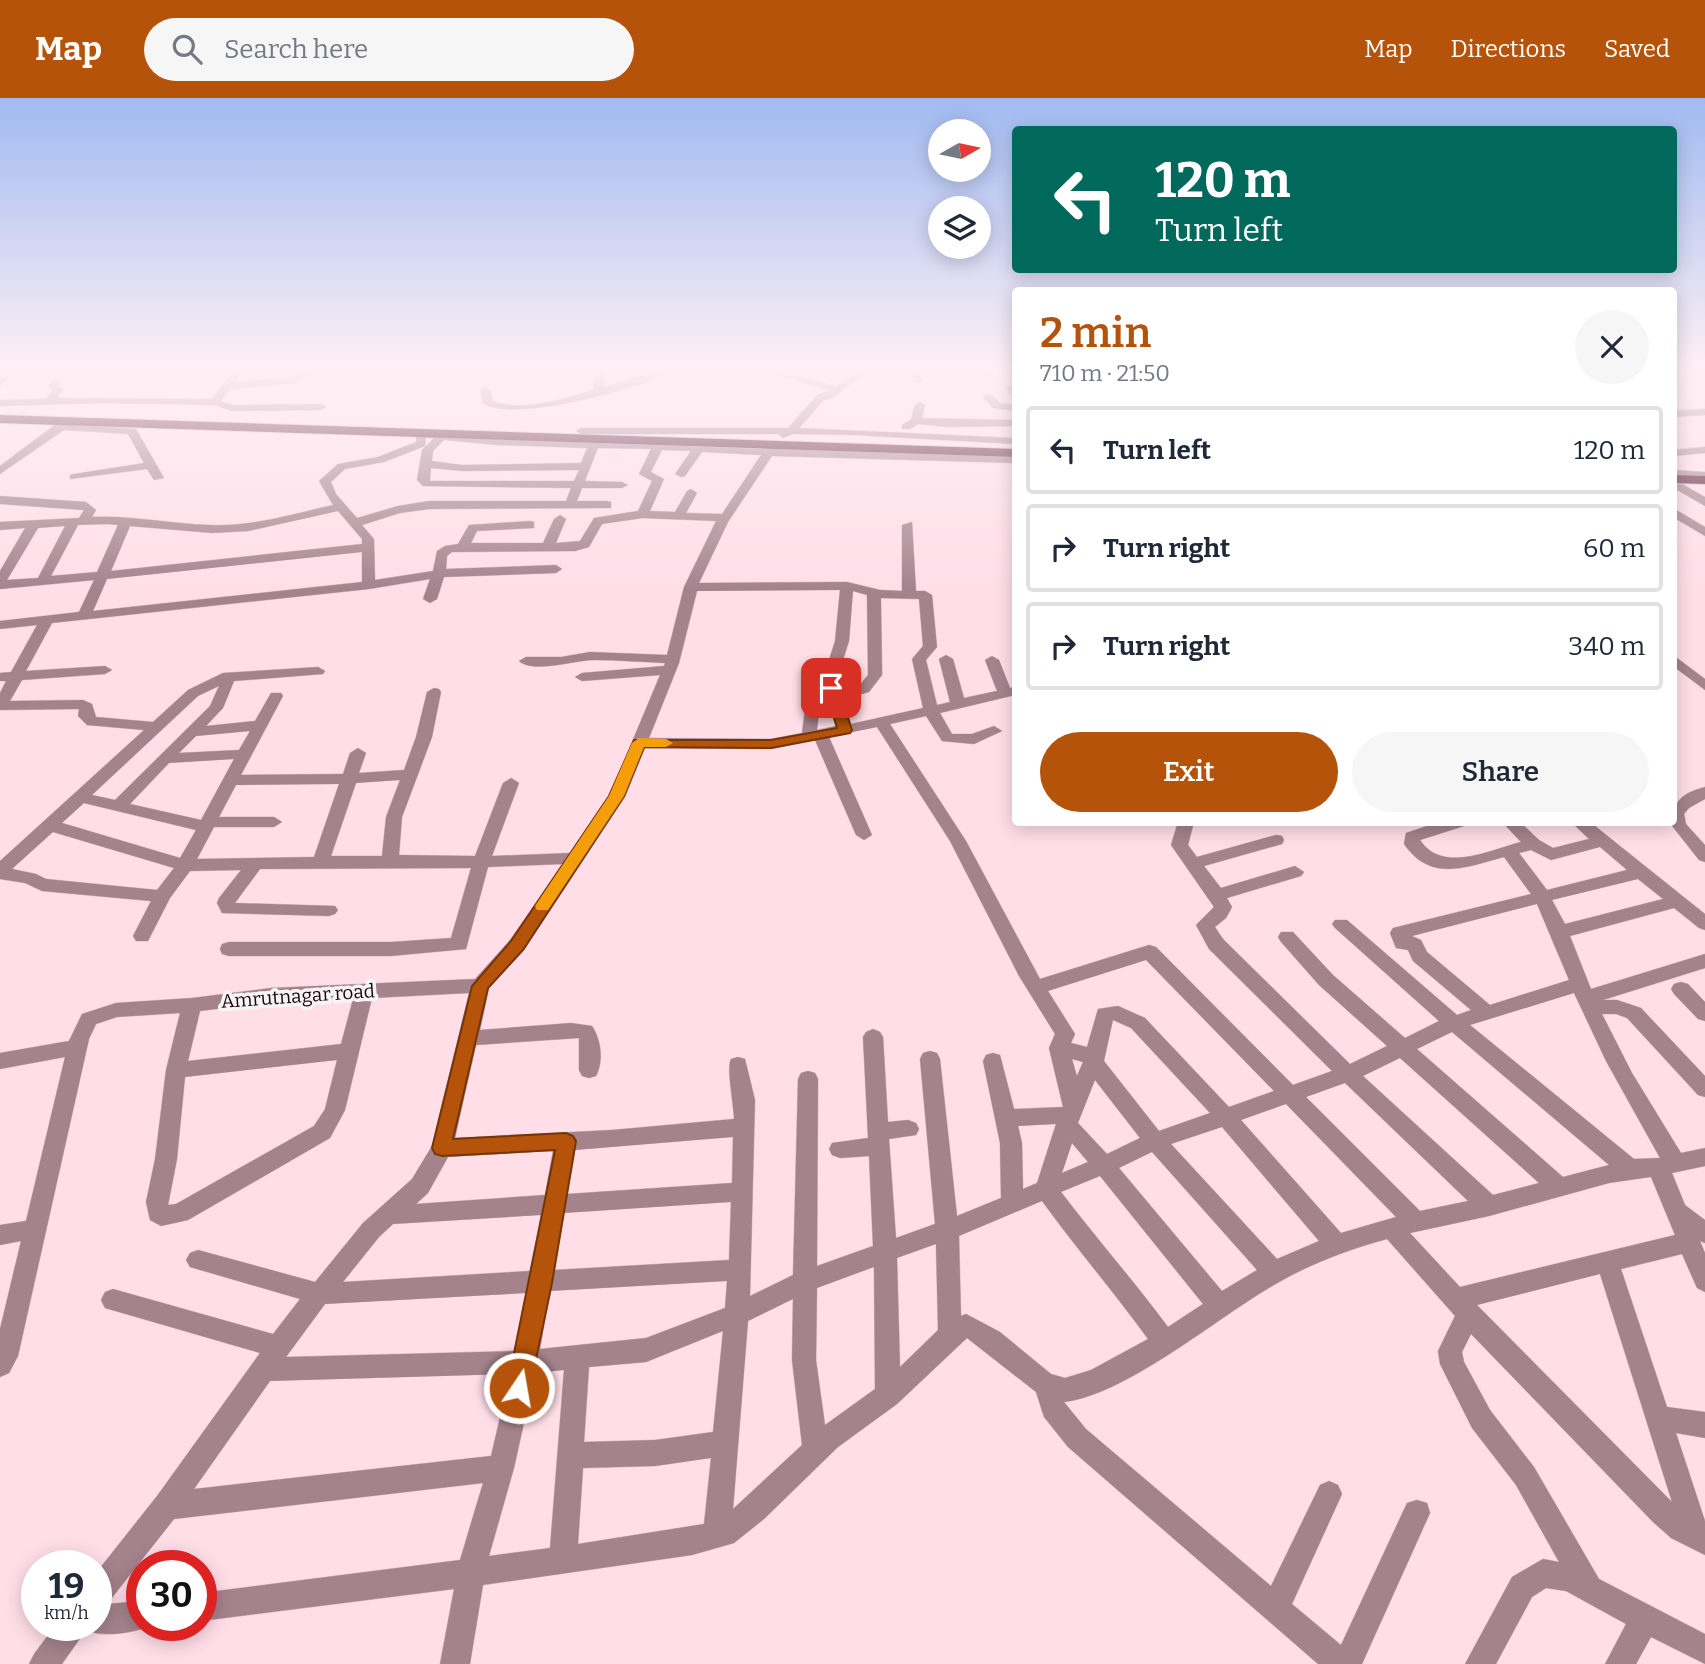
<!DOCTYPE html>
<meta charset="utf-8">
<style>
:root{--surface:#fff;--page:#f6f6f7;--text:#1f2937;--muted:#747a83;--line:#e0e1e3;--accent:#b45309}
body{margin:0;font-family:Bitter,serif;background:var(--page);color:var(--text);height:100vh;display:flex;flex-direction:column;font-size:26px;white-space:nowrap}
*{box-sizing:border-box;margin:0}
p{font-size:23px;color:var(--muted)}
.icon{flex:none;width:38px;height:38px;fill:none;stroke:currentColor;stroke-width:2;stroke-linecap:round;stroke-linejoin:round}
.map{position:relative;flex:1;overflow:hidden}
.sheet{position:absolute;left:1012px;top:189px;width:665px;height:539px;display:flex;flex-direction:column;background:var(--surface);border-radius:7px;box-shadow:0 4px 18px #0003}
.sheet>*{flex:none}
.hud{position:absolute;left:1012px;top:28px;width:665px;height:147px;border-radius:7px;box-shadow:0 4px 18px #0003;background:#00695c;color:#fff;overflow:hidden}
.needle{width:46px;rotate:81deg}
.fabs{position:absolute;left:928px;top:21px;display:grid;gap:14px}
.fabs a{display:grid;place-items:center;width:63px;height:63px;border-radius:50%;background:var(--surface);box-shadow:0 4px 18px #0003;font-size:35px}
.speed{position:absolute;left:21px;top:1452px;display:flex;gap:14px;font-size:35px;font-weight:700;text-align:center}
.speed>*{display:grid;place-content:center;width:91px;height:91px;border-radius:50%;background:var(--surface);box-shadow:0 4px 18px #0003;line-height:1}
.speed small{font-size:18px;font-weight:400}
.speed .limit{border:10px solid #d22;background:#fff;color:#111}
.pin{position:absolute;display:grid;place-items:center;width:60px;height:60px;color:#fff;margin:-30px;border-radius:14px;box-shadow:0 4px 10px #0006}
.me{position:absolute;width:77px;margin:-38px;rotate:12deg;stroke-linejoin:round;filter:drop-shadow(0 0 5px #0008)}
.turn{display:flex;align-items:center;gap:24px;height:147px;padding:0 28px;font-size:32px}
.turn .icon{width:91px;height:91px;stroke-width:2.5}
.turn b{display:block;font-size:49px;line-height:60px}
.round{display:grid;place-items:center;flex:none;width:74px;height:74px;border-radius:37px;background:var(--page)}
.headline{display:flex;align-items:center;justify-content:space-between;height:119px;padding:0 28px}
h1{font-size:42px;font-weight:600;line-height:52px;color:var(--accent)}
.button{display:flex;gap:14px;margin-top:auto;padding:14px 28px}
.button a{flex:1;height:80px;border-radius:42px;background:var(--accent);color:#fff;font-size:28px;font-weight:600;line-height:80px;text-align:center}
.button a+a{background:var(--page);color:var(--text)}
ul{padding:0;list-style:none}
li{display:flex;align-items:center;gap:21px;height:88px;margin:0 14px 10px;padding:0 14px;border:4px solid var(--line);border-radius:7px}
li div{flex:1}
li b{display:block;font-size:26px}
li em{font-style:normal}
header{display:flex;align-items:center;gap:42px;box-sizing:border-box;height:98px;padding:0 35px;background:var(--accent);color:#fff}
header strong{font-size:33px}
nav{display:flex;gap:38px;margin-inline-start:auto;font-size:24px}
.search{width:490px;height:63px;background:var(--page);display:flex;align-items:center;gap:18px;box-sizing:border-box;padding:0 24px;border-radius:38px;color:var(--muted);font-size:26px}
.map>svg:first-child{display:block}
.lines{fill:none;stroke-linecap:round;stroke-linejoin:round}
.minor-casing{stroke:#dbbbc5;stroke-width:1}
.highway-casing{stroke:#dbbbc5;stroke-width:2}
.minor{fill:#a4838d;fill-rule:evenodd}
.highway{fill:#4f122c;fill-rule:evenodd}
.route{fill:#b45309;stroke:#753606;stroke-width:2}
.slow{fill:#f59e0b}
.labels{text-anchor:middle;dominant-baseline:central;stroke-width:7;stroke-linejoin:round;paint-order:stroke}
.street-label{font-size:19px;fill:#1c040d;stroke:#f5f5f5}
</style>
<header>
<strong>Map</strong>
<div class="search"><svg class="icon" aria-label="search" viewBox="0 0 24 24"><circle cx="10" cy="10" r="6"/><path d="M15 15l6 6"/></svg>Search here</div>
<nav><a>Map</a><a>Directions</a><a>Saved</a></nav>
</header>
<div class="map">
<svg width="1705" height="1566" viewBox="0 0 1705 1566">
<rect width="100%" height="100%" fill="#ffdee8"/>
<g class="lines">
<defs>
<path id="minor" d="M6,272H17L0,288V279Z
M234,272H244L235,284L293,279L306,272H319L295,285L230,291L221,303L233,307L321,306L326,309L321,312L232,313L214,307L103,305L0,308V302L46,301L53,292L47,289L56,279L61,282L58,288L64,291L57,300L212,301Z
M596,272H606L604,289L659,272H676C648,289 509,326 483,305L480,292L485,289L490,292L493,303C522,315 565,300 593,292Z
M756,272H775L836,288L859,272H871L832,300L824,302L799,330L1015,340V346L854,337L793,336L783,340L778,336H581L576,333L581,330H788L817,297L830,292Z
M910,272H920L923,284H915Z
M974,272H990L995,276L990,279Z
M1007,288H1015V299L1010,296Z
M984,297H992L1000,305L1015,307V313L993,310L983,299Z
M920,304L925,307L922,320L1015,322V328L948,329L918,326L910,331H902V327L911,321L915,307Z
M1705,311V317L1673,319V313Z
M64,320L69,323L68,326L136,331L164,380L154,382L147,371L70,381V377L74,376L144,365L128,336L64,332L0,376V368Z
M421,332L497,341L766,351L773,346L778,349L777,351L1015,359V365L772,358L728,424L699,485L847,484L880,492L902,493V427L912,424L916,493H925L932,497L937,549L926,562L937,607L950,604L939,561L946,557L953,561L964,600L997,593L985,562L992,558L999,562L1010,590L1015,589V597L940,615L952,636H972L994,628L1002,633L974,646L942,643L926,618L890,626L966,743L1040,881L1149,847L1156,849L1293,987L1332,973L1209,851L1196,827L1214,809L1171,747L1178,724H1194L1188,747L1197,759L1276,737L1282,738L1284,742L1282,746L1204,768L1221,790L1295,768L1304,774L1301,778L1227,800L1232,809L1226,820L1215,829L1223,841L1350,966L1387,948L1319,887L1281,844L1278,839L1281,834H1293L1333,877L1405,940L1439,923L1335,830L1332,826L1335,822H1347L1457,917L1471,912L1413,863L1408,852L1396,850L1390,835L1393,830L1531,796L1504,759C1466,769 1431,785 1404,746L1406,735L1439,724H1466L1464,728L1420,742C1442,776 1490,752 1521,744L1502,724H1520L1539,742L1553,750L1589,741L1571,724H1590L1705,816V832L1699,830L1674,810L1570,838L1591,891L1705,856V870L1603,902H1617L1641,910L1705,978V999L1698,997L1627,920L1616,916H1602L1632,975L1681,1055L1705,1050V1068L1672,1075L1685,1107L1705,1122V1145L1700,1143L1705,1155V1194L1697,1190L1682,1156L1621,1171L1667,1309L1705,1314V1340L1676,1335L1705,1423V1457L1671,1440L1653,1424L1471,1236L1462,1254L1464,1264L1490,1312L1534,1369L1599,1481L1705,1536V1566L1651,1539L1636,1566H1605L1626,1526L1566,1493L1546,1490L1532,1499L1496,1566H1465L1512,1479L1543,1461L1559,1464L1516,1387L1472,1330L1440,1266L1438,1253L1455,1218L1387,1141C1343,1153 1302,1169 1264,1193C1211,1225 1124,1297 1064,1304L1086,1331L1271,1488L1320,1387L1329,1383L1338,1387L1342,1396L1292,1506L1341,1547L1407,1405L1417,1402L1427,1405L1430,1415L1362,1566H1318L1068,1349L1044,1319L1036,1294L967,1240L897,1306L838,1349L764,1421L734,1445L692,1457L483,1487L470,1566H440L454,1491L201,1523V1495L460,1462L483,1385L174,1421L107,1506L142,1503V1528H150C133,1535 103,1540 86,1532L62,1566H29L34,1556L55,1528H96V1475L157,1398L260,1255L105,1210L101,1202L105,1194L113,1191L273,1236L300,1201L190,1169L186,1162L190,1155L198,1152L315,1184L363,1125L412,1081L432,1048L469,895L372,900L345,1012L330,1040L188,1122L161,1128L150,1122L146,1104L155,1061L166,972L180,915L117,919L96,926L89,941L18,1258L9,1275L0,1279V1231L21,1143L0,1147V1127L26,1123L65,959L0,971V955L69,943L82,916L116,905L192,900L271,890L475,881L510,842L563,766L488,769L466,851L391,858H229L222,856L220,851L222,846L229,844H391L451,840L471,770L260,771L235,805L335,808L338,812L335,816L329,818L222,815L217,805L219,800L241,772L190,773L170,800L148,843H136L133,838L151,803L42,793L25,785L0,781V763L144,632L87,627L78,618L79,611L0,612V595L6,583H0V575L11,574L37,527L0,531V523L79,514L94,482L0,491V473L25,430L0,432V424L79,420L84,412L0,406V398L86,404L96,412L92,419C131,417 171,426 210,427C252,429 293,416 333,407L319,383L338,366L378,359L416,344V335ZM426,340H434L422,352L417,382L423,388L571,390L566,403H429L398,408L357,420L336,396L331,384L345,371L384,364L425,348ZM444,342L497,347L587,350L581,365L462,367L432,363L433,353ZM598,350L651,351L639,376L652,383L638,413L594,420L580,443L556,445L566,421L560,417L554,421L543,445H471L477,433L534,430V424L530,423L469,427L458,446L445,448L437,453L433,473L375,482L374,441L362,427L400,415L429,411L611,410V404L607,403H577L582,390H622L628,387L622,384L585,383ZM662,352L691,353L675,376L681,379L685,378L702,354L761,357L722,416L686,415L697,395L691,391L687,393L675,414L650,413L664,381L651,374ZM431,370L462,373L579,372L574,383H430ZM338,413L362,441V446L111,473L130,428L212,435L248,433ZM643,420L716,423L684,489L667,557L590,554L561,559H526L519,563C533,576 575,562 594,562C617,562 641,564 665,565L664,568L582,575L575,579L582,583L660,577L609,699L571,755L492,758L519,685L511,680L503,685L475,758L399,757L402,719L432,639L441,594L439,591L434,590L427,594L416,639L404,672L359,675L366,655L358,650L350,655L343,676L241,677L283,598L281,595H271L255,623L206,628L223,610L234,583L323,576L325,573L318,569L223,575L188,592L153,624L96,619L92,606L83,602L10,603L22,582L105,576L112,572L105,568L26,573L52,525L369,491L430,481L423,501L430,505L437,501L444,479L556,475L562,471L556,467L446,471L447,458L452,454L575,453L589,449L602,426ZM108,426L118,427L97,474L51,478L78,427ZM65,428L38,480L7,482L38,430ZM362,454V484L93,513L107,481ZM840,492L835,543L823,581L836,628L817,632L820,603L813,599L806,603L802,635L771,641L649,640L679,565L697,493ZM853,493L867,497L868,577L859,588L841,593L837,581L849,543ZM881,500L919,501L923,548L912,561L923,610L851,626L843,601L869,594L882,577ZM219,588L210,608L115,702L92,697L198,598ZM877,629L950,743L1019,878L1055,936L1049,950L1063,1009L1014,1011L1000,957L993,955L986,957L983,963L1000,1045L1001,1100L957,1118L940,961L937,955L930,953L923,955L920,961L935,1126L896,1140L889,1041L916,1037L919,1031L916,1025L908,1022L888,1024L883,939L880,934L873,931L866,934L863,939L868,1040L832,1045L829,1051L832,1057L840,1060L869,1058L873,1148L817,1168L818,981L815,975L808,973L801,975L798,981L793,1177L750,1198L755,1002L745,961L738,959L731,961C726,970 734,1007 734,1021L612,1032L455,1040L476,947L579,940V972L582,978L589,980L596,978C604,963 601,941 592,928L571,925L480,932L489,890L524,852L625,699L645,650L771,651L815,642L856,737L864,742L872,737L829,639ZM250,633L239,652L179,655L196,638ZM234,661L201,722L130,706L169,665ZM400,682L386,719L382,758H331L356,685ZM339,686L314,759L197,761L214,729H274L282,724L274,719H219L236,687ZM84,705L196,732L180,760L62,725ZM53,734L174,770L157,792L46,781L36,776L12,771ZM1600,749L1627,772L1547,792L1519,755L1531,752L1551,762ZM1638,781L1663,801L1565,826L1552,802ZM1537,806L1569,882L1490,907L1427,854L1421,842L1412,838ZM1146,862L1274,993L1229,1009L1145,920L1118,908L1098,911L1087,949L1071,945L1075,936L1048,893ZM1574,895L1606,963L1660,1060L1634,1061L1470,927ZM353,901L341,946L188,963L200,913L271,904ZM1113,922L1131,930L1210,1015L1159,1033L1104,963ZM1452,934L1609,1067L1563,1079L1417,951ZM1400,960L1539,1085L1493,1097L1363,978ZM1072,961L1083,964L1077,978ZM337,962L325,1011L314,1028L176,1106L168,1107L177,1061L185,979ZM1095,982L1140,1040L1107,1056L1078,1025ZM1345,985L1468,1103L1420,1113L1306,999ZM1286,1006L1396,1119L1341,1135L1241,1022ZM1056,1026L1037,1085L1023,1091L1022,1045L1018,1028ZM1222,1029L1319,1143L1277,1161L1171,1046ZM733,1039L732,1085L567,1096L575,1052ZM1072,1045L1088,1064L1062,1075ZM553,1053L545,1097L416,1106L428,1095L448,1059ZM1152,1054L1257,1172L1222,1193L1119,1070ZM1100,1078L1203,1206L1168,1229C1134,1183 1096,1140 1061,1094ZM1651,1079L1675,1137L1460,1189L1410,1135L1489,1118L1609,1085ZM1042,1103C1076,1150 1114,1194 1148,1241L1091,1272L1065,1280L1051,1276L1000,1234L966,1216L961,1218L959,1138ZM731,1104L729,1162L554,1172L564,1115ZM541,1117L530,1173L343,1184L379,1139L393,1126ZM936,1146L938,1232L900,1269L897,1160ZM874,1169L875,1291L825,1327L816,1262L817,1190ZM1600,1176L1672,1404L1477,1207ZM727,1183L725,1210L646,1240L540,1251L550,1193ZM526,1195L515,1253L286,1259L325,1206ZM793,1201L792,1262L802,1347L733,1411L748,1223ZM723,1233L713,1334L655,1342L584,1344L589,1269L646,1264ZM564,1272L550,1450L489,1458L514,1370L535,1275ZM510,1276L491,1358L194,1391L270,1283ZM711,1360L704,1426L578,1446L583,1370L655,1368Z
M1705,349V355L1673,358V352Z
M1673,372L1705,374V380L1673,378Z
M1674,386H1682L1705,399V408L1674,390Z
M1673,410L1705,429V438L1673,419Z
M1673,557L1705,581V592L1673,568Z
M1705,689V701L1689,710L1684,716L1686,726L1705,747V764L1699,762L1669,724H1673C1673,702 1683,695 1705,689Z
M1681,884L1688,886L1705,904V923L1698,921L1674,896L1671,891L1674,886Z"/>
<path id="highway" d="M0,317L1015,351V359L0,325Z
M1673,377L1705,378V386L1673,385Z"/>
</defs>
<use href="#minor" class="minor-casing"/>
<use href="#highway" class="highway-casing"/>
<use href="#minor" class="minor"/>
<use href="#highway" class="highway"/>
</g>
<linearGradient id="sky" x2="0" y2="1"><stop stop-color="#a0baf1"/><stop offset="0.55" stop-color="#fff0f5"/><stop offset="1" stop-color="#fff0f5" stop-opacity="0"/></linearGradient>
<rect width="1705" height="492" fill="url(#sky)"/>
<path class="route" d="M831,586L838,590L852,632L850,635L771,650L644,649L624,698L523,852L488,890L453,1041L566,1035L573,1038L576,1043L552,1185L530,1290L527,1298L519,1301L510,1298L507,1290L555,1052L442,1058L435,1056L432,1050L472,888L511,843L609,698L634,642H771L837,630L825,590Z"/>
<path class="slow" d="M639,640L666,641L673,645L666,649H644L624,698L548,812H537L535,808L609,698L632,645Z"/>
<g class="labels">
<g class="street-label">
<text transform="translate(298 898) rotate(-4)">Amrutnagar road</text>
</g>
</g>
</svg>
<div class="fabs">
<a><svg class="needle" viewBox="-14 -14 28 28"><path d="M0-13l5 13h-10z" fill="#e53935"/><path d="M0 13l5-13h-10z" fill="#747a83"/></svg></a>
<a><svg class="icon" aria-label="layers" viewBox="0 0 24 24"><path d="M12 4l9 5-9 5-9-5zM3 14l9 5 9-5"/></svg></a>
</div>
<div class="speed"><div>19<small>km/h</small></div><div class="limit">30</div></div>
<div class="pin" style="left:831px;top:590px;background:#d93025"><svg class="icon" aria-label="arrive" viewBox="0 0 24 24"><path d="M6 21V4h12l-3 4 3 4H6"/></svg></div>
<svg class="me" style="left:519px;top:1290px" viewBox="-20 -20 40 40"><circle r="17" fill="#b45309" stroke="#fff" stroke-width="3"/><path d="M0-11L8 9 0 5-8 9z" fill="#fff"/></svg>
<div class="hud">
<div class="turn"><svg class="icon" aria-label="left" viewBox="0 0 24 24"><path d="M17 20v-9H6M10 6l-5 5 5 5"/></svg><div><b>120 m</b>Turn left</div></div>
</div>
<section class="sheet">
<div class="headline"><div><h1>2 min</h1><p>710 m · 21:50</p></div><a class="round"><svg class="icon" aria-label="close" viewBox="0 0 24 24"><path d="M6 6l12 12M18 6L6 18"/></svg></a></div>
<ul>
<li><svg class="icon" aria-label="left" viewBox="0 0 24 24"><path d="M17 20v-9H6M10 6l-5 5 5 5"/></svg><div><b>Turn left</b></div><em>120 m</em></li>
<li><svg class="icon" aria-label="right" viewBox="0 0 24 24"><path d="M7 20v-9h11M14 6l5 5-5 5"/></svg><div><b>Turn right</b></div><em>60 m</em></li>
<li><svg class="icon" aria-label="right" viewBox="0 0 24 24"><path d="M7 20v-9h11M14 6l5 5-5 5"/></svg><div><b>Turn right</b></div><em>340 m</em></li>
</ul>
<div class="button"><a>Exit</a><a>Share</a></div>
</section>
</div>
